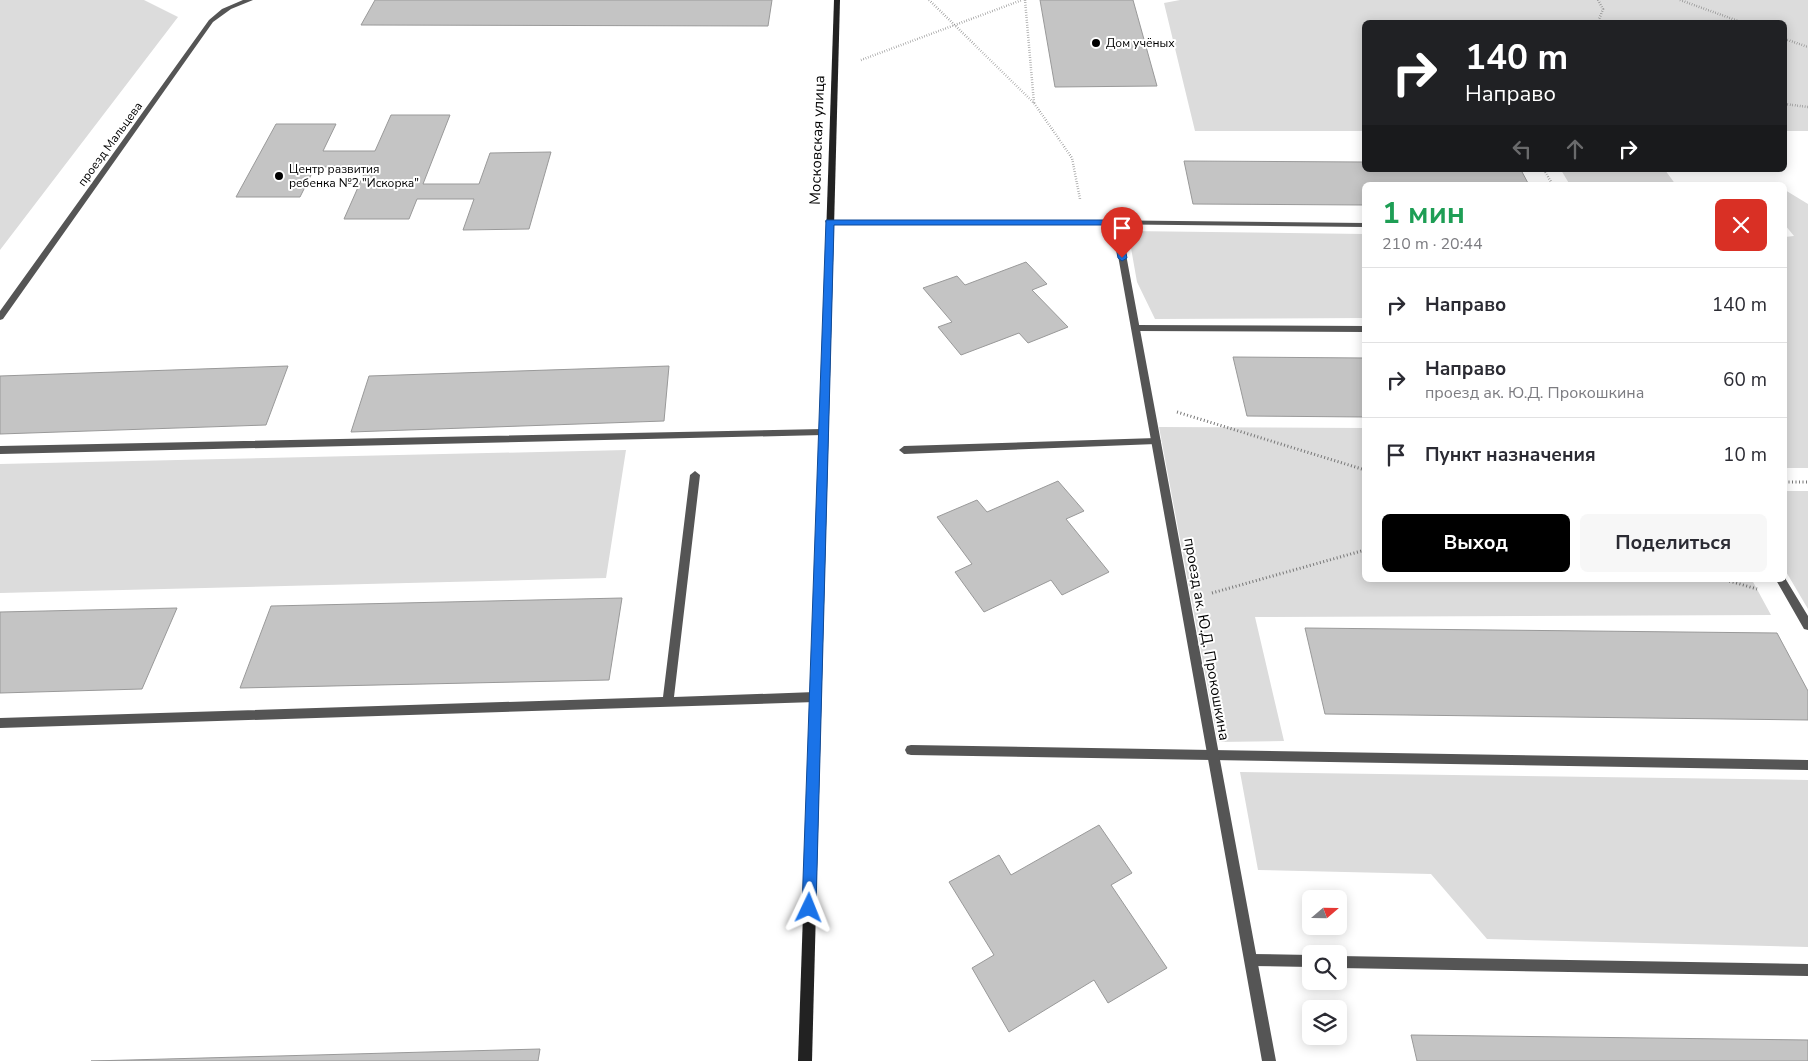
<!DOCTYPE html>
<html lang="ru">
<meta charset="utf-8">
<style>
:root{--surface:#fff;--page:#f7f7f7;--text:#2b2b33;--muted:#7c7c81;--line:#e1e1e2;--accent:#000}
body{margin:0;font-family:"Nunito Sans",sans-serif;background:var(--page);color:var(--text);height:100vh;display:flex;flex-direction:column;font-size:19px;white-space:nowrap}
*{box-sizing:border-box;margin:0}
p{font-size:16px;color:var(--muted)}
.icon{flex:none;width:28px;height:28px;fill:none;stroke:currentColor;stroke-width:2;stroke-linecap:round;stroke-linejoin:round}
.map{position:relative;flex:1;overflow:hidden}
.details{position:absolute;left:1362px;top:182px;width:425px;height:400px;display:flex;flex-direction:column;background:var(--surface);border-radius:8px;box-shadow:0 2px 12px #0003}
.details>*{flex:none}
.banner{position:absolute;left:1362px;top:20px;width:425px;height:152px;border-radius:8px;box-shadow:0 2px 12px #0003;background:#202124;color:#fff;overflow:hidden}
.needle{width:32px;rotate:70deg}
.controls{position:absolute;left:1302px;top:890px;display:grid;gap:10px}
.controls a{display:grid;place-items:center;width:45px;height:45px;border-radius:8px;background:var(--surface);box-shadow:0 2px 12px #0003;font-size:25px}
.pin{position:absolute;display:grid;place-items:center;width:42px;height:42px;color:#fff;margin:-51px -21px;border-radius:50% 50% 50% 0;rotate:-45deg;box-shadow:0 0 5px #0007}
.pin .icon{rotate:45deg}
.me{position:absolute;width:55px;margin:-28px;rotate:2deg;stroke-linejoin:round;filter:drop-shadow(0 0 4px #0008)}
.turn{display:flex;align-items:center;gap:18px;height:105px;padding:0 20px;font-size:22px}
.turn .icon{width:65px;height:65px;stroke-width:2.5}
.turn b{display:block;font-size:35px;line-height:42px}
.lanes{display:flex;align-items:center;height:48px;padding:0 20px;background:#0003;justify-content:center;gap:25px;direction:ltr}
.lanes .off{opacity:.35}
.round{display:grid;place-items:center;flex:none;width:52px;height:52px;border-radius:8px;background:var(--page)}
.overview{display:flex;align-items:center;justify-content:space-between;height:85px;padding:0 20px}
h1{font-size:30px;font-weight:700;line-height:38px;color:#1e9e55}
.primary-button{display:flex;gap:10px;margin-top:auto;padding:10px 20px}
.primary-button a{flex:1;height:58px;border-radius:8px;background:var(--accent);color:#fff;font-size:20px;font-weight:700;line-height:58px;text-align:center}
.primary-button a+a{background:var(--page);color:var(--text)}
ul{padding:0;list-style:none}
li{display:flex;align-items:center;gap:15px;height:75px;padding:0 20px;border-top:1px solid var(--line)}
li div{flex:1}
li b{display:block;font-size:19px}
li em{font-style:normal}
.map>svg:first-child{display:block}
.green{fill:#dcdcdc}
.building{fill:#c4c4c4;stroke:#999}
.lines{fill:none;stroke-linecap:round;stroke-linejoin:round}
.path-far1{stroke:#777;stroke-width:2.5;stroke-dasharray:0.5 2;stroke-linecap:butt}
.path{stroke:#777;stroke-width:3;stroke-dasharray:1 2.5;stroke-linecap:butt}
.lane{fill:#555;fill-rule:evenodd}
.street{fill:#555;fill-rule:evenodd}
.secondary{fill:#222;fill-rule:evenodd}
.route{fill:#1a73e8;stroke:#114b97}
.poi-dot{fill:#000;stroke:#fff;stroke-width:2}
.labels{text-anchor:middle;dominant-baseline:central;stroke-width:4;stroke-linejoin:round;paint-order:stroke}
.far-poi-label{font-size:12px;fill:#000;stroke:#fff;text-anchor:start}
.far-street-label{font-size:12px;fill:#000;stroke:#fff}
.street-label{font-size:15px;fill:#000;stroke:#fff}
</style>
<div class="map">
<svg width="1808" height="1061" viewBox="0 0 1808 1061">
<rect width="100%" height="100%" fill="#fff"/>
<path class="green" d="M0,0H144L178,17L0,250Z
M1180,0H1808V131H1785V22H1365V131H1195L1164,3Z
M1561,170H1665L1676,185H1570Z
M1785,190L1808,204V468H1785V237L1794,236L1785,225Z
M1128,231L1365,234V318L1155,319L1137,282Z
M1159,427L1365,428V580H1752L1771,615L1255,617L1284,741L1218,742Z
M626,450L606,578L0,593V464Z
M1785,491H1808V609L1785,570Z
M1240,772L1808,780V947L1487,939L1431,874L1258,870Z"/>
<path class="building" d="M375,0H772L768,26L361,25Z
M1040,0H1133L1157,86L1055,87Z
M391,115H450L423,184H479L490,153L551,152L529,229L463,230L474,199H417L409,219H344L367,167H315L300,197H236L276,124H336L323,151H375Z
M1184,161L1365,162V170H1521L1529,185H1365V205L1193,204Z
M1026,262L1047,284L1032,290L1068,327L1028,343L1019,333L961,355L938,327L952,322L923,288L957,276L965,285Z
M1233,357L1365,358V417L1247,416Z
M288,366L266,425L0,434V376Z
M669,366L664,421L351,432L369,376Z
M1058,481L1084,511L1066,519L1109,572L1062,595L1051,580L984,612L955,572L972,564L937,517L977,500L987,512Z
M622,598L609,680L240,688L271,606Z
M177,608L142,689L0,693V612Z
M1305,628L1777,633L1808,691V720L1325,714Z
M1099,825L1132,873L1111,885L1167,968L1108,1003L1094,980L1009,1032L972,968L994,955L949,882L999,855L1011,875Z
M1411,1035L1808,1040V1061H1417Z
M540,1049L538,1061H91Z"/>
<g class="lines">
<path class="path-far1" d="M929,0L1034,103L1072,158L1080,199
M1025,0L1034,103
M1598,0L1603,9L1598,22
M1680,0L1741,22
M1785,39L1808,47
M861,60L1022,0
M1785,104L1808,107
M1544,170L1553,185"/>
<path class="path" d="M1177,412L1365,470
M1785,482H1808
M1726,580L1757,589
M1212,593L1365,550"/>
<path class="lane" d="M826,220H1084L1365,223V227L1084,224H829L825,222Z
M1135,325L1365,326V332L1135,331L1131,328Z
M823,429L828,432L823,435L0,454V446Z
M1156,438L1161,441L1156,444L904,454L899,450L904,446Z
M695,471L700,475L674,697L815,692L819,694L821,697L819,700L815,702L0,728V718L663,697L690,475Z
M911,745L1808,760V770L911,755L907,754L905,750L907,746Z
M1251,954L1311,955V967L1251,966L1246,965L1245,960L1246,955Z
M1339,956L1808,964V976L1339,968Z"/>
<path class="street" d="M243,0H253L231,9L213,22L3,319L0,320V311L209,20L222,9Z
M1113,220H1116L1120,222L1276,1061H1262L1112,222Z
M1785,578L1808,616V630L1804,629L1776,580H1785Z"/>
<path class="secondary" d="M834,0H840L812,1061H798Z"/>
</g>
<path class="route" d="M826,220H1116L1120,222L1127,258L1122,261L1118,258L1112,225H834L816,908L814,913L809,915L804,913L802,908Z"/>
<g class="poi-dot">
<circle cx="1096" cy="43" r="5"/>
<circle cx="279" cy="176" r="5"/>
</g>
<g class="labels">
<g class="far-poi-label">
<text x="1106" y="43">Дом учёных</text>
<text x="289" y="169">Центр развития<tspan x="289" dy="14">ребенка №2 "Искорка"</tspan></text>
</g>
<g class="far-street-label">
<text transform="translate(110 144) rotate(-54)">проезд Мальцева</text>
</g>
<g class="street-label">
<text transform="translate(817 140) rotate(-88)">Московская улица</text>
<text transform="translate(1207 639) rotate(80)">проезд ак. Ю.Д. Прокошкина</text>
</g>
</g>
</svg>
<div class="controls">
<a><svg class="needle" viewBox="-14 -14 28 28"><path d="M0-13l5 13h-10z" fill="#e53935"/><path d="M0 13l5-13h-10z" fill="#7c7c81"/></svg></a>
<a><svg class="icon" aria-label="search" viewBox="0 0 24 24"><circle cx="10" cy="10" r="6"/><path d="M15 15l6 6"/></svg></a>
<a><svg class="icon" aria-label="layers" viewBox="0 0 24 24"><path d="M12 4l9 5-9 5-9-5zM3 14l9 5 9-5"/></svg></a>
</div>
<div class="pin" style="left:1122px;top:258px;background:#d93025"><svg class="icon" aria-label="arrive" viewBox="0 0 24 24"><path d="M6 21V4h12l-3 4 3 4H6"/></svg></div>
<svg class="me" style="left:809px;top:908px" viewBox="-20 -20 40 40"><path d="M0-17L14 15 0 8-14 15z" fill="#1a73e8" stroke="#fff" stroke-width="4"/></svg>
<div class="banner">
<div class="turn"><svg class="icon" aria-label="right" viewBox="0 0 24 24"><path d="M7 20v-9h11M14 6l5 5-5 5"/></svg><div><b>140 m</b>Направо</div></div>
<div class="lanes"><svg class="icon off" aria-label="left" viewBox="0 0 24 24"><path d="M17 20v-9H6M10 6l-5 5 5 5"/></svg><svg class="icon off" aria-label="ahead" viewBox="0 0 24 24"><path d="M12 20V5M6 11l6-6 6 6"/></svg><svg class="icon" aria-label="right" viewBox="0 0 24 24"><path d="M7 20v-9h11M14 6l5 5-5 5"/></svg></div>
</div>
<section class="details">
<div class="overview"><div><h1>1 мин</h1><p>210 m · 20:44</p></div><a class="round" style="background:#d93025;color:#fff"><svg class="icon" aria-label="close" viewBox="0 0 24 24"><path d="M6 6l12 12M18 6L6 18"/></svg></a></div>
<ul>
<li><svg class="icon" aria-label="right" viewBox="0 0 24 24"><path d="M7 20v-9h11M14 6l5 5-5 5"/></svg><div><b>Направо</b></div><em>140 m</em></li>
<li><svg class="icon" aria-label="right" viewBox="0 0 24 24"><path d="M7 20v-9h11M14 6l5 5-5 5"/></svg><div><b>Направо</b><p>проезд ак. Ю.Д. Прокошкина</p></div><em>60 m</em></li>
<li><svg class="icon" aria-label="arrive" viewBox="0 0 24 24"><path d="M6 21V4h12l-3 4 3 4H6"/></svg><div><b>Пункт назначения</b></div><em>10 m</em></li>
</ul>
<div class="primary-button"><a>Выход</a><a>Поделиться</a></div>
</section>
</div>
